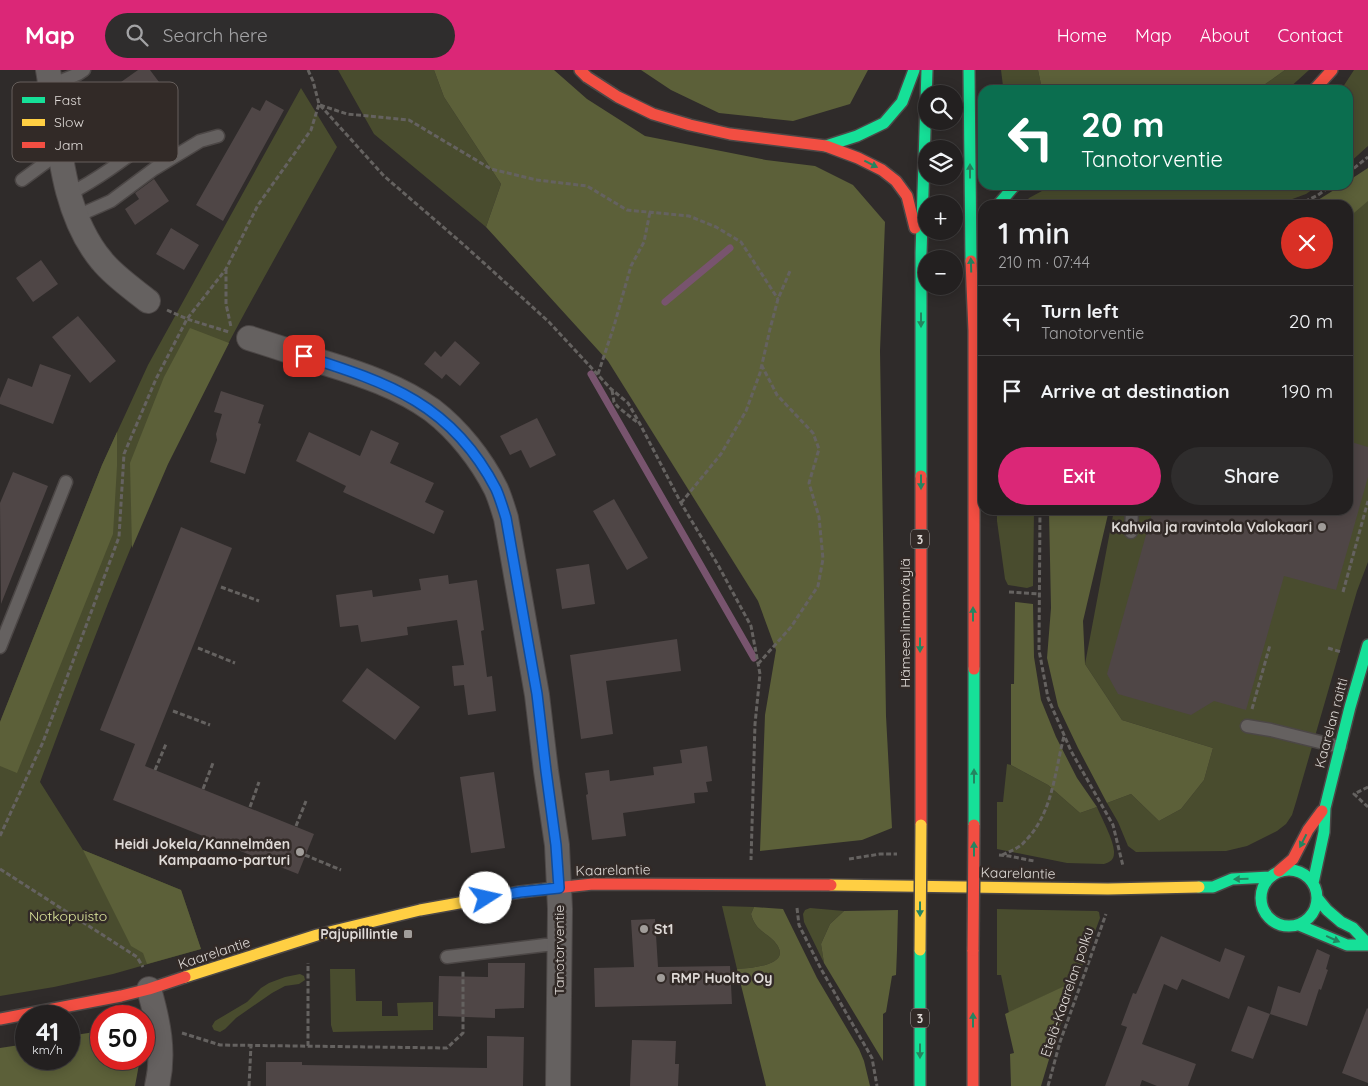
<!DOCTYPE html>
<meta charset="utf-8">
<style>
:root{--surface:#232020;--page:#2f2d2d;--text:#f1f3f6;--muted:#a3a3a5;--line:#403e3e;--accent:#db2777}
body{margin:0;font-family:Quicksand,sans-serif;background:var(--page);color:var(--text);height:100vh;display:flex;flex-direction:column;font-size:19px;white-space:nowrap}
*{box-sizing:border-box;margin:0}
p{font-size:16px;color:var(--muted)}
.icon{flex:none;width:28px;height:28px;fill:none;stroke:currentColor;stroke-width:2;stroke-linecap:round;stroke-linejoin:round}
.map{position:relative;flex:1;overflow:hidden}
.panel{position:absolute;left:978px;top:130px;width:375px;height:315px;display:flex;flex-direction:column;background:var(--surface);border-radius:15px;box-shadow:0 2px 12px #0003,0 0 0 1px var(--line)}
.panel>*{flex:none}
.banner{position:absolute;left:978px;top:15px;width:375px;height:105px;border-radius:15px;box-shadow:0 2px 12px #0003,0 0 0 1px var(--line);background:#0b6e4f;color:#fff;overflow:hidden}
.controls{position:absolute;left:918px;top:15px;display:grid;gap:10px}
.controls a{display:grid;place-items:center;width:45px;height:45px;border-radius:50%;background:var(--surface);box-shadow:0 2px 12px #0003,0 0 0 1px var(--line);font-size:25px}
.speed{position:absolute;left:15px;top:935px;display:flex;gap:10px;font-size:25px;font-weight:700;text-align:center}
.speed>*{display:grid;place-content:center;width:65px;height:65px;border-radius:50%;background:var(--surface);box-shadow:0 2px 12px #0003,0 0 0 1px var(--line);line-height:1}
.speed small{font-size:12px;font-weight:400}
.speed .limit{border:8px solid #d22;background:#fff;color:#111}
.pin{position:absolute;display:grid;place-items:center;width:42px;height:42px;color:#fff;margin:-21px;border-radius:10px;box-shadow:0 2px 8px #0006}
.me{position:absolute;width:55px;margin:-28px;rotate:80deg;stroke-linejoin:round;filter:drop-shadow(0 0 4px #0008)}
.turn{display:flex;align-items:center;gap:18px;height:105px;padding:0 20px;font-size:22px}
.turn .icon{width:65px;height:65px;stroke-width:2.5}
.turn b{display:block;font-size:35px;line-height:42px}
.round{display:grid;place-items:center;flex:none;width:52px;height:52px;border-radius:26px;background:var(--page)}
.overview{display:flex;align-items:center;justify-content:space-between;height:85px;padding:0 20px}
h1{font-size:30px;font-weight:600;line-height:38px}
.cta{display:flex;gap:10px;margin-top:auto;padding:10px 20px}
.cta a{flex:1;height:58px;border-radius:30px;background:var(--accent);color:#fff;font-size:20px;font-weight:600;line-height:58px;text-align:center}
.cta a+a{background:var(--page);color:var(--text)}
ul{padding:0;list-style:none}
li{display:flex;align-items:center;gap:15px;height:70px;padding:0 20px;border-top:1px solid var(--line)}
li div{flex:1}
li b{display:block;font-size:19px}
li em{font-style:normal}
header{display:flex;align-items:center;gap:30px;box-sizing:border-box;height:70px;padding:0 25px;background:var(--accent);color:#fff}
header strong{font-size:24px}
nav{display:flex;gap:28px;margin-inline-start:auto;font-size:18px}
.search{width:350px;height:45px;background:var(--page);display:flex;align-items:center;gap:12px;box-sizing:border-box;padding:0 18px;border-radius:28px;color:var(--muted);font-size:19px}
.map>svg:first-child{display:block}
.green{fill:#494c2e}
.forest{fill:#5c6039}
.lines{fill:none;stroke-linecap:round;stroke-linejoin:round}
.stream{stroke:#78546e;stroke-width:7}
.building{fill:#4f4646}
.lane-casing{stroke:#4c4746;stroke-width:15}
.street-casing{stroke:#4c4746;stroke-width:26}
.fast-casing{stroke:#4c4746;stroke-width:14}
.slow-casing{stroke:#4c4746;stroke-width:14}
.jam-casing{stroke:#4c4746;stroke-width:14}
.path{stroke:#656260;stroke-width:3;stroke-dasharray:5 2.5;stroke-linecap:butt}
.lane{stroke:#656160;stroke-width:12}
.street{stroke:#656160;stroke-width:24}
.fast{stroke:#16e098;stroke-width:11}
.slow{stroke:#ffcf43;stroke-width:11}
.jam{stroke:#f24e42;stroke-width:11}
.slow-bridge-casing{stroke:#4c4746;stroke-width:14;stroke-linecap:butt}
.jam-bridge-casing{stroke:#4c4746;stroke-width:14;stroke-linecap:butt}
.slow-bridge{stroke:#ffcf43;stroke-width:11}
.jam-bridge{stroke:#f24e42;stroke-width:11}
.oneway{fill:#248560}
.route-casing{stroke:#114b97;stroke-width:12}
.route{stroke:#1a73e8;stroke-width:9}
.poi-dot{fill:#a19d9a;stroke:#322a27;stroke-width:2}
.labels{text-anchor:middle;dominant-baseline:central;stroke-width:5;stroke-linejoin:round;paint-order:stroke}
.shield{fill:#322a27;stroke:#aba5a2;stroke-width:1}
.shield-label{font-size:12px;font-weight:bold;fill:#dfdad7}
.poi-label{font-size:14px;font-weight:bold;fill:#dfdad7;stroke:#322a27;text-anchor:end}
.street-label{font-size:14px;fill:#dfdad7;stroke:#322a27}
.park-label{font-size:14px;fill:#dfe89e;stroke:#322a27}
.key{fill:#322a27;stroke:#665f5c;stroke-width:1}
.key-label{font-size:14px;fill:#dfdad7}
</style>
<header>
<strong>Map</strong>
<div class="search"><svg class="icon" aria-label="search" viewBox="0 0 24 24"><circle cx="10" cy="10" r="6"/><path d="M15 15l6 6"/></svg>Search here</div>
<nav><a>Home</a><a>Map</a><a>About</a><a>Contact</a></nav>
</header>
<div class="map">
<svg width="1368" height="1016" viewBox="0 0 1368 1016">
<rect width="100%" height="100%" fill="#2f2b2a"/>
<path class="green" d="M338,0H434L444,27L501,114L486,157L374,64Z
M1001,0H1038L1042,19L1043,20H1005L1003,16Z
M1285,0H1309L1287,20H1257Z
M1354,0H1368V76L1348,94V20H1341Z
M301,18L337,77C279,181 219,285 168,393C120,497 80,605 40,712L83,780L181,820L201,879L113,904L54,917L0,926V652L102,395L148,295Z
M1368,104V492L1357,521L1296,732L1292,745L1286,754L1277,761L1247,776L1226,781L1136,782L1128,776L1118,752L1107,733L1131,724L1159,751L1181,739L1204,710L1213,678L1122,650L1085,594L1114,440H1348V135Z
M1053,115H1319L1306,124L1276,135H1023L1029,128Z
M997,440H1034L1033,516L1027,518L1008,515L1005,509L997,451Z
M1007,694L1011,695L1048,715L1080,743L1097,737C1101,747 1115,772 1114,783C1114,790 1110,792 1104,794L1067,793L997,779V732H1003Z
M722,836L754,837L751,844C752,847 753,851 756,855C760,861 768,865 773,870C797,895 752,898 737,899Z
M810,838L844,841L830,854L821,874L824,893L804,852L803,844L805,840Z
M997,839L1097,841L1099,842L1100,848L1077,910L1009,943L1001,905H997Z
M330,899H355L356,931H382V946H398L397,933L433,932V960L333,962L331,955Z
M300,904L304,906L305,910L299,914L285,916L272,923L236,948L225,959L220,962L214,960L212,956L215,951L247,932L261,918L269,913L285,907Z"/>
<path class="forest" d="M434,0H554L587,29L645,66L766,90L815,96L853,115L885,152L880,281L886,646L892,758L862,770L760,781L765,645L776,580L758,531L608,291L486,157L501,114L444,27Z
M641,0H868L850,34L793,51L719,43L671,20Z
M1038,0H1285L1257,20H1043L1042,19Z
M1368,98V131L1348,148V135H1310L1342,115H1348V111Z
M190,258L229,273L168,394L132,478L130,393L164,307Z
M117,362V396L113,464L17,703L0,696V652L102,395Z
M1049,440H1109L1083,551L1085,594L1122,650L1213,678L1204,710L1181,739L1159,751L1131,724L1107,733L1078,678L1058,636L1047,588L1051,538Z
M1015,532L1033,534L1034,587L1041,630L1056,667L1077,708L1097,737L1080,743L1048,715L1011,695V614H1014Z
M83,780L181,820L201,879L147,894L143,883L131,876Z
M754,837L783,839L817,908L859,979L864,991L870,1016H766L737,899C752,898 797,895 773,870C768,865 760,861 756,855C753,851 752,847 751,844Z
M898,840L897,880L896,905L892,906L886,942L883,944V991L824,893L821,874L830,854L844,841Z
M1077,910L1056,966L1041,1016H1011L1010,984L1014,983L1005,944Z
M101,961V989H140L135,1016H0V978L26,974V989H69V966Z"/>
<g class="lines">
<path class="stream" d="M665,232L730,178
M591,304L754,588"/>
</g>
<path class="building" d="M138,0H150L159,12L129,34L141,50L117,67L94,36L124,15L121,12Z
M266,30L284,40L223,151L196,135L252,37L260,41Z
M154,109L169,131L135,155L125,139L139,129L135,123Z
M171,158L199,175L184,200L156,184Z
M41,190L58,214L33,232L16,208Z
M78,246L116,291L90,313L52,267Z
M455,271L480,293L460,316L446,304L442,309L424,294L435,281L441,287Z
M40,294L71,305L53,354L0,334V328L8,308L32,317Z
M221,321L264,335L258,353L261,354L245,404L210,392L217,370L216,364L222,344L214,342Z
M537,348L556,385L530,398L521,380L510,385L500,366Z
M371,360L399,373L390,393L434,413L425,432L444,441L434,464L343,422L346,416L296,391L309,362L360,386Z
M1348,371L1368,377V407L1336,520L1284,506L1246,640L1214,631L1191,645L1118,624L1107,604L1153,440H1348Z
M13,402L48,416L1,534L0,433Z
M614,429L648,488L627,500L593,441Z
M181,457L232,478L145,696L314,764L298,804L113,730L135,674L100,660Z
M589,494L595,534L562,539L556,499Z
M448,505L449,514L477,510L484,560L481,561L487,607L492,606L496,641L468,645L464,615L454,616L452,596L464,595L457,550L407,557L408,565L361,572L358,555L340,557L336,525L372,520L373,527L421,520L419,509Z
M677,569L681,601L606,611L613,664L581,669L570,585Z
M367,598L420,637L395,670L342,631Z
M707,676L712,711L706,712L708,722L694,723L695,733L623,743L626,766L592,770L586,725L588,724L585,703L609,700L610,711L654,705L653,697L682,693L680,680Z
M494,702L505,778L471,783L460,707Z
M655,849L658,897L730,896L732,934L595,937L594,898L634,897L631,850Z
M1161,866L1220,892L1225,878L1245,886L1229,929L1182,909L1177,920L1164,914L1142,974L1196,994L1188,1016H1157L1142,1010L1140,1016H1105L1127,957L1121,955L1133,923L1136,924Z
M1317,879L1330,885L1326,899L1328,900L1321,920L1319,919L1307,956L1270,944L1278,916L1300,923Z
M488,893H525L524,938L495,939V948L438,946L439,906L488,907Z
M1248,936L1270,944L1253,989L1231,981Z
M1367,938L1368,939V1013L1342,1003Z
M487,966L524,967L523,1016H266V992H302V995L487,998Z
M632,970L676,971L675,994H679L678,1016H630Z"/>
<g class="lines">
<defs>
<path id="lane" d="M51,15L78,4L84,0
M22,110L60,82
M69,124C100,108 126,88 154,67
M77,146L111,131L154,99L200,71L218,66
M1131,462L1132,440
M0,577L66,412
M1247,656L1271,660L1340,677
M447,887L545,875H560"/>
<path id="street" d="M48,0C59,62 59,140 102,191C114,206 133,219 148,231
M249,268C274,276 299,284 325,293C361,304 400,317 432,340C458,360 481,389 496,419C500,428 503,438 506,448L537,625L546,701L557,775L560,839L558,1016
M149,919C158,951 165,982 157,1016"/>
<path id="fast" d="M969,0L971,191
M826,76L857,66L884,53L902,32L914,0
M998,135L1015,115
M921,406V183L927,0
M974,599V755
M1261 828a28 28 0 1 1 56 0a28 28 0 1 1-56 0Z
M1313,813L1324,762L1325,738L1350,637L1368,575
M1199,817H1213L1232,809L1270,807
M1318,829L1327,840L1341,852L1353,858L1368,874
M1299,855L1347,875H1368
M920,880V1016"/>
<path id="slow" d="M831,815L1108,819L1199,817
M185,907L317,865L420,840L520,822L555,818"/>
<path id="jam" d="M580,0L587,7L618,27L653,44L690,55L730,64L826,76L858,88L882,100L896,111L907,126L915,158
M1314,20L1332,0
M971,191L974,261V599
M921,406V755
M1279,801L1293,789L1308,760L1322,741
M555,818L593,814L831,815
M973,880V1016
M0,949L121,926L149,919L185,907"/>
</defs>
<use href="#lane" class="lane-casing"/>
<use href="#street" class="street-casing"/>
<use href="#fast" class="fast-casing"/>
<use href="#slow" class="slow-casing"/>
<use href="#jam" class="jam-casing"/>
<path class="path" d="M308,0L313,11L319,34L384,106L464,175L549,252L611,319L628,333L640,354L681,433L718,495L751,556L760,604L755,654L751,790
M320,35L347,44L409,50L491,99L537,110L587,116L627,140L689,146L716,157L741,172L778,229
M1348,103L1368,87
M1298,135L1318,125L1332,115
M226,199V234L231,257
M167,240L187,249L229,262
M598,304L614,256L631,196L644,172L650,142
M612,320L614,332L618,337L638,353
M681,433L721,384L746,341L760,303L770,259L778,229L790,201
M1040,440L1039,580L1048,628L1071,681L1113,755L1123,796
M221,517L259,531
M1009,522L1039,524
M1343,522L1368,431
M198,578L235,593
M1328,578L1341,582
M758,594L791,557L818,516L823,489L819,447L809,413L819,379L813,363L777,325L762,296
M1252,639L1270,575
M173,641L210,655
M155,700L166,674
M1368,717L1354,724L1368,737
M203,719L213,693
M250,737L259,712
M296,756L306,731
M0,766L43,672L119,467L124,384L156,309L187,249L226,199L258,135L311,60L319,34
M305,785L341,800
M999,785L1009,786L1034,791
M1002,785C1008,782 1014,780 1020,776C1023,774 1025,771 1028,768C1053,740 1055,701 1064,666
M849,789L880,784H897
M0,799L137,887L143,897
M797,838L799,855L821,899L872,988L877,1016
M182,963L220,975L447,978L463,963V900
M308,976V893
M249,1016L251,975
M1048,1016L1060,972L1106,844"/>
<use href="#lane" class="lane"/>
<use href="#street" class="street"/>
<use href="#fast" class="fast"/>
<use href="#slow" class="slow"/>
<use href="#jam" class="jam"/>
<defs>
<path id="slow-bridge" d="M920,880L921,755"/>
<path id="jam-bridge" d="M973,880L974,755"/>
</defs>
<use href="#slow-bridge" class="slow-bridge-casing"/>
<use href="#jam-bridge" class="jam-bridge-casing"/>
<use href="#slow-bridge" class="slow-bridge"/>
<use href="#jam-bridge" class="jam-bridge"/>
</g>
<defs><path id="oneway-solid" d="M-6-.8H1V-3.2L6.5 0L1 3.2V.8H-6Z" transform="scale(1.25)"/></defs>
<g class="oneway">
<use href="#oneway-solid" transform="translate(871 94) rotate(27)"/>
<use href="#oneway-solid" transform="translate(970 101) rotate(-90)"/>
<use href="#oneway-solid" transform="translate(971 195) rotate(-92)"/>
<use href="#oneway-solid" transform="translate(921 250) rotate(90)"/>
<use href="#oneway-solid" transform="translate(921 412) rotate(90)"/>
<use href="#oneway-solid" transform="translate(973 544) rotate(-90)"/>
<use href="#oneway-solid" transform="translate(920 575) rotate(90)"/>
<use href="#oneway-solid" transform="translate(974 706) rotate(-90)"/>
<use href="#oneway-solid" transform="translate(1303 771) rotate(117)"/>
<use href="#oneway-solid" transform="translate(974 779) rotate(-90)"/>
<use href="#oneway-solid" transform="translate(1241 809) rotate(179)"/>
<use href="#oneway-solid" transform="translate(920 839) rotate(90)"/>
<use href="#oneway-solid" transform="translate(1333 869) rotate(24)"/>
<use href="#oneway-solid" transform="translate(973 950) rotate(-90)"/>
<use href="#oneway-solid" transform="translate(920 981) rotate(90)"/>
</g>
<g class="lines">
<defs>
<path id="route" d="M304,286C389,313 452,334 496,419C500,428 503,438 506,448L537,624L546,701L556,775L559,818L520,822L486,828"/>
</defs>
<use href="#route" class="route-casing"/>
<use href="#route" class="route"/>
</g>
<g class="poi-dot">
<circle cx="1322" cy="457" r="5"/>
<circle cx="300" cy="782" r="5"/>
<circle cx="644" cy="859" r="5"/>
<rect x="403" y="859" width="10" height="10" rx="2.5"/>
<circle cx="661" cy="908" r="5"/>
</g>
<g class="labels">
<g class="shield">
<rect x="911" y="459.5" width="18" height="19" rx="4"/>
<rect x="911" y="938.5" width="18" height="19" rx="4"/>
</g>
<g class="shield-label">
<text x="920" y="469">3</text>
<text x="920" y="948">3</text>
</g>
<g class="poi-label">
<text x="1312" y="457">Kahvila ja ravintola Valokaari</text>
<text x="290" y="774">Heidi Jokela/Kannelmäen<tspan x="290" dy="16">Kampaamo-parturi</tspan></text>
<text x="654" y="859" text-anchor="start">St1</text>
<text x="398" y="864">Pajupillintie</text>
<text x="671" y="908" text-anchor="start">RMP Huolto Oy</text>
</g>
<g class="street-label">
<text transform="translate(905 553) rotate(-90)">Hämeenlinnanväylä</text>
<text transform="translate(1331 653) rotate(-75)">Kaarelan raitti</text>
<text transform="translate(613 800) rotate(-1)">Kaarelantie</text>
<text transform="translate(1018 803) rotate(1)">Kaarelantie</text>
<text transform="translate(559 880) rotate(-90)">Tanotorventie</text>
<text transform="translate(214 883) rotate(-18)">Kaarelantie</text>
<text transform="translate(1067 922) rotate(-71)">Etelä-Kaarelan polku</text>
</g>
<g class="park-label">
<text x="68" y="846">Notkopuisto</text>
</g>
</g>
<rect x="12" y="12" width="166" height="80" rx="8" class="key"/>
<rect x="22" y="27" width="23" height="6" fill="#16e098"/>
<rect x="22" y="49" width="23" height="7" fill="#ffcf43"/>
<rect x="22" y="72" width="23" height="6" fill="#f24e42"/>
<g class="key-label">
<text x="54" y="35">Fast</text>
<text x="54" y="57">Slow</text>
<text x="54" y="80">Jam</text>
</g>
</svg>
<div class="controls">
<a><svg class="icon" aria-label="search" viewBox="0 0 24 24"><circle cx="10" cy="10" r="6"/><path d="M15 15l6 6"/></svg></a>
<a><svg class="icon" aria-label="layers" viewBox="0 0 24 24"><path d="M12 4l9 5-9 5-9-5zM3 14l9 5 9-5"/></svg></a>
<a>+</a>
<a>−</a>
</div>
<div class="speed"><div>41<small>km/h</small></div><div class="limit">50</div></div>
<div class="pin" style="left:304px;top:286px;background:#d93025"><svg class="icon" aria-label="arrive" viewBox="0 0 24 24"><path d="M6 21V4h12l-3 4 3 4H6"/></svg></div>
<svg class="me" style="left:486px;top:828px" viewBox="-20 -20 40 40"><circle r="19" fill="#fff"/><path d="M0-13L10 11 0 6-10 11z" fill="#1a73e8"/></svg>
<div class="banner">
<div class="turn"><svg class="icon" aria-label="left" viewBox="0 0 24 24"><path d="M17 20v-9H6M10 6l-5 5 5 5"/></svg><div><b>20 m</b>Tanotorventie</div></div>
</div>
<section class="panel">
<div class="overview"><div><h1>1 min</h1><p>210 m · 07:44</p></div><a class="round" style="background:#d93025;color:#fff"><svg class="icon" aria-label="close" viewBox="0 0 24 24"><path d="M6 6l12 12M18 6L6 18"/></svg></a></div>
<ul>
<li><svg class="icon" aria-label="left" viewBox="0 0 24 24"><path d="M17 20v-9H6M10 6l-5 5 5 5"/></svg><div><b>Turn left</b><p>Tanotorventie</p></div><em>20 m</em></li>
<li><svg class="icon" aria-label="arrive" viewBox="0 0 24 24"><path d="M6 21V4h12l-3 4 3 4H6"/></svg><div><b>Arrive at destination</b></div><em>190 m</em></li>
</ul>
<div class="cta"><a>Exit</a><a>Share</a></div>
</section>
</div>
